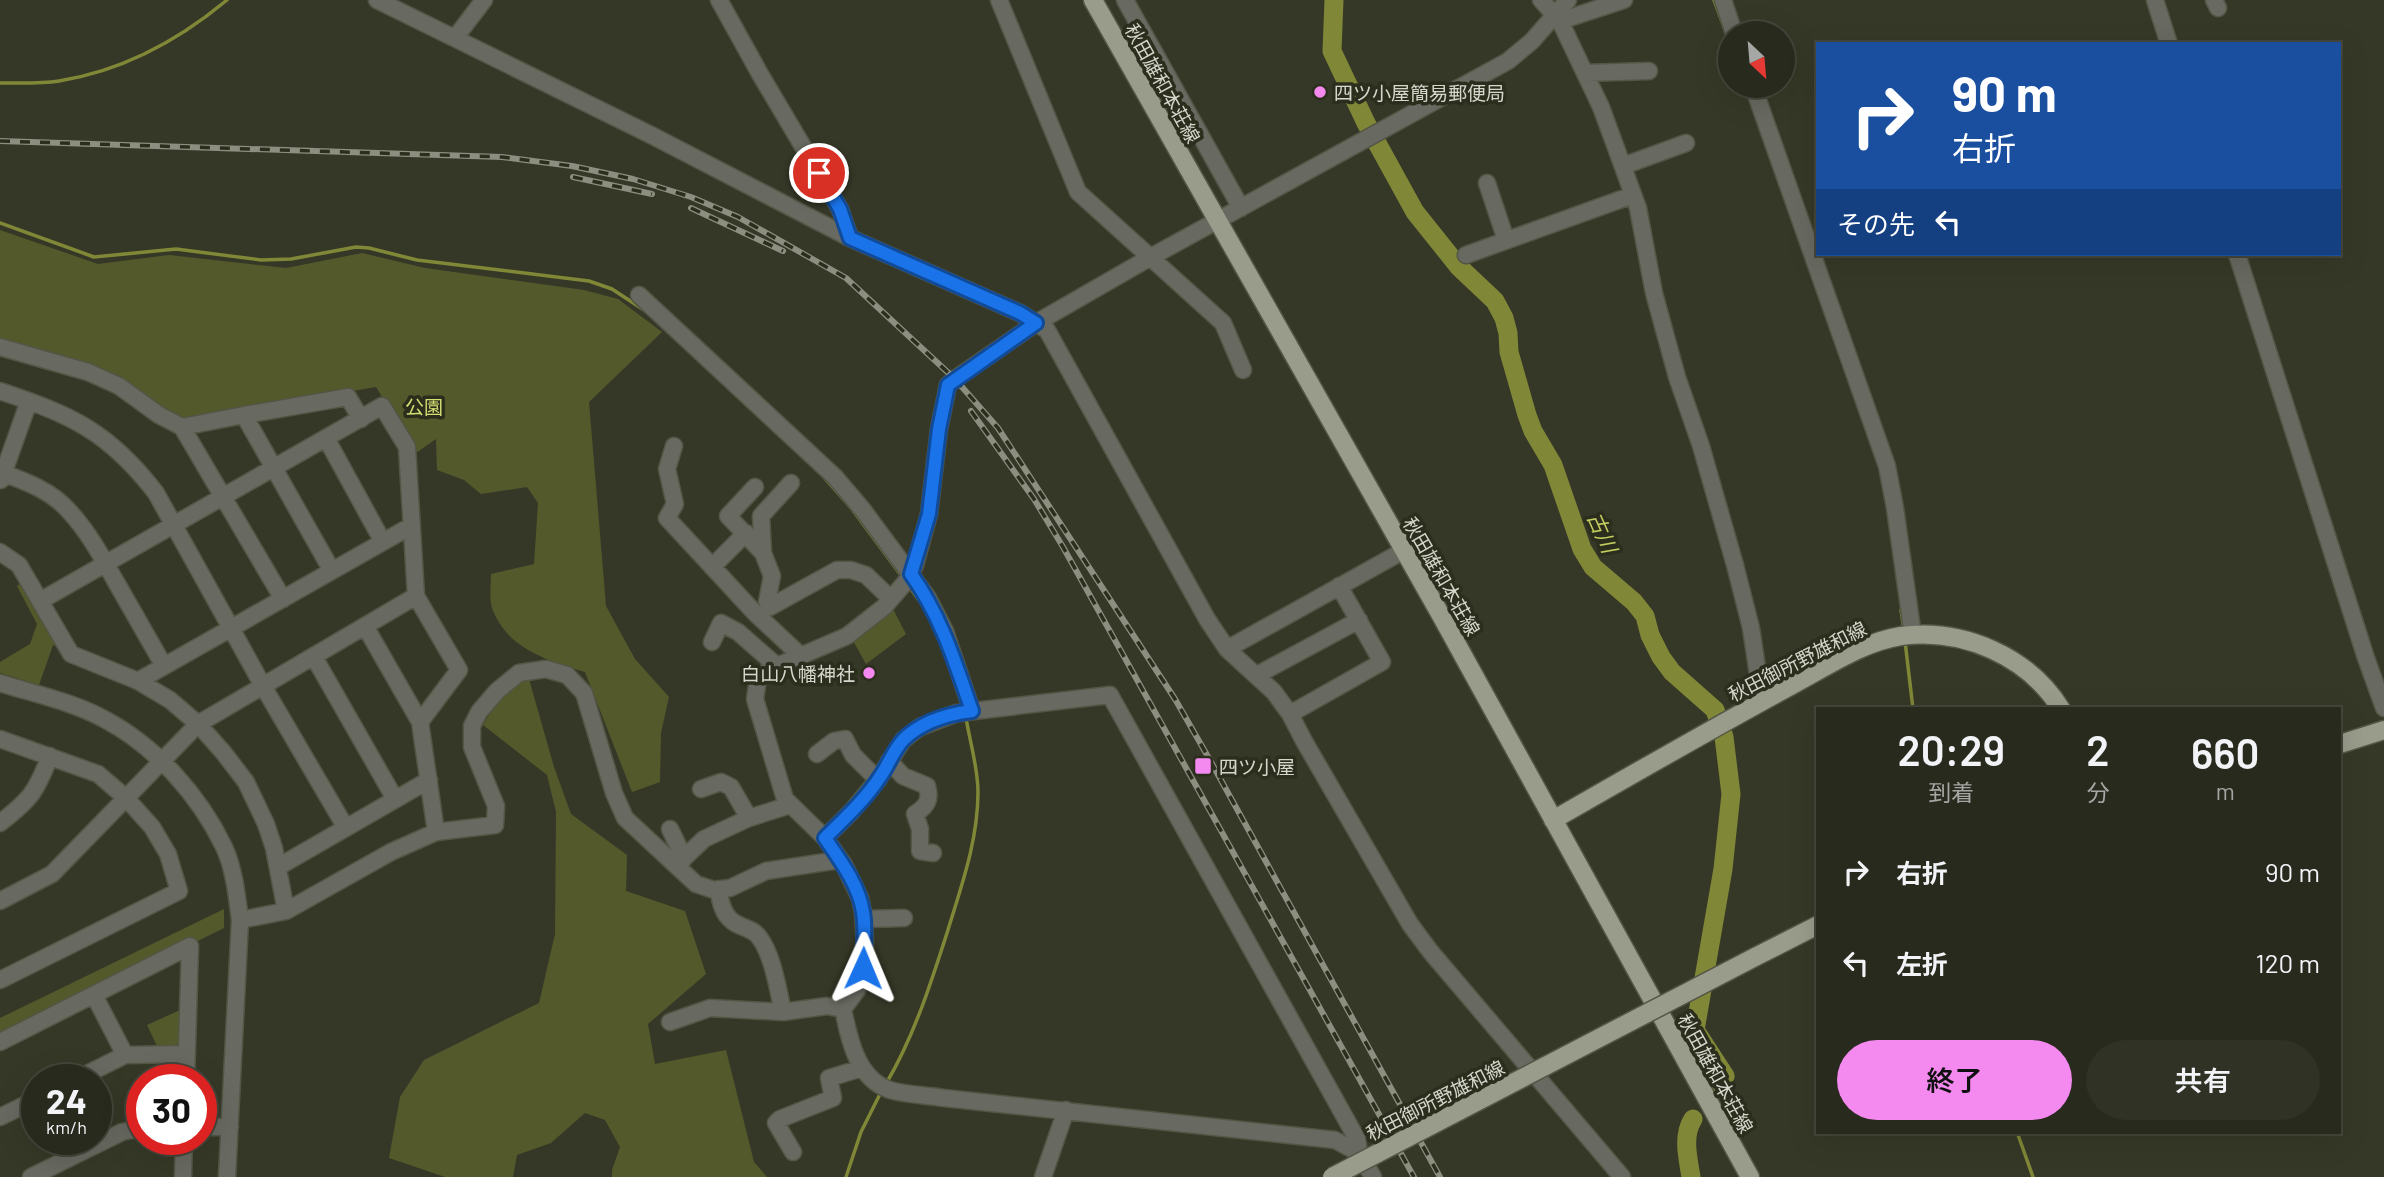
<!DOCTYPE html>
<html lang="ja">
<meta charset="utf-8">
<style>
:root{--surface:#282a1d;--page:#303226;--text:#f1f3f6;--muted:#a5a7a4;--line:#44463b;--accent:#f489f0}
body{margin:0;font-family:Barlow,"Noto Sans JP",sans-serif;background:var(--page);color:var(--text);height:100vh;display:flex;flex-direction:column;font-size:26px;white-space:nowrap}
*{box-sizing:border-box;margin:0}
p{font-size:23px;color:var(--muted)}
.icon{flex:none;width:38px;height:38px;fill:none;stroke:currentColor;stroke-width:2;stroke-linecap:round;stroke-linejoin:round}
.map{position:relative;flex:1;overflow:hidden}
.details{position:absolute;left:1816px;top:707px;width:525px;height:427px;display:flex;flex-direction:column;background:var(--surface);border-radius:0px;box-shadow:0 7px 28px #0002,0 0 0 2px var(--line)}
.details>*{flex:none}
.top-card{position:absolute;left:1816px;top:42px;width:525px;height:214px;border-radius:0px;box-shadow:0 7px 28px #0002,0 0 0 2px var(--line);background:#1a4fa0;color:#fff;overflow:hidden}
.needle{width:46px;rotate:154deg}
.fabs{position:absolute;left:1718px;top:21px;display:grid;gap:14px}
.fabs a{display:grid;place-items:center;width:77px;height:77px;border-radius:50%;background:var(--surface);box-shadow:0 7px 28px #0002,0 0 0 2px var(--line);font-size:35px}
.speed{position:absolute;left:21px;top:1064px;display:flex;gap:14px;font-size:35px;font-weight:700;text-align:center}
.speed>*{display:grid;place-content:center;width:91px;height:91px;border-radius:50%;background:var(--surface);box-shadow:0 7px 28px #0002,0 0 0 2px var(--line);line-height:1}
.speed small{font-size:18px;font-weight:400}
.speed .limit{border:10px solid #d22;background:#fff;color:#111}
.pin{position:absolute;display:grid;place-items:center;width:60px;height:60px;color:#fff;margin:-30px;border:4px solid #fff;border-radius:50%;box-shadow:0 2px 7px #0007}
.me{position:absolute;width:77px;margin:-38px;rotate:1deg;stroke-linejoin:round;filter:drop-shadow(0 0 5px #0008)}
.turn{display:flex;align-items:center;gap:24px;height:147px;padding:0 21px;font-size:32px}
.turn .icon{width:91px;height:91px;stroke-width:2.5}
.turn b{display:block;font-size:49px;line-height:60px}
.then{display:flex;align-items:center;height:66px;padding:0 21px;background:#0003;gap:14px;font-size:26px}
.eta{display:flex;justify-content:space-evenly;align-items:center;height:119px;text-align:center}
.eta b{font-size:42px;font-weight:600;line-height:49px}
.primary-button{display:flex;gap:14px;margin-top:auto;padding:14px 21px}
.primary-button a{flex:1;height:80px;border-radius:42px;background:var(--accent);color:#111;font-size:28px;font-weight:600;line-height:80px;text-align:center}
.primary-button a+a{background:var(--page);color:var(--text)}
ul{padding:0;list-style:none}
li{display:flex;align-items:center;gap:21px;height:91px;padding:0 21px}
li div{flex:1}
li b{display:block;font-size:26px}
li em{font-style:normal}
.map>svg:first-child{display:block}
.green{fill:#54592b}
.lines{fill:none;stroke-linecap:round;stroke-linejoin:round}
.stream{stroke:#808737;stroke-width:3.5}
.river{stroke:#808737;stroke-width:19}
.minor-casing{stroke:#535545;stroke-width:19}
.major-casing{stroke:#535545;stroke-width:21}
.minor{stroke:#686a61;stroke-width:16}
.major{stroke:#999c8b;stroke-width:18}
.rail-casing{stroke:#8c8e80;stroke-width:6}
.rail{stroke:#2c2e1d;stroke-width:3.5;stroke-dasharray:10;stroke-linecap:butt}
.major-bridge-casing{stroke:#535545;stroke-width:21;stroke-linecap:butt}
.major-bridge{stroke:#999c8b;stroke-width:18}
.route-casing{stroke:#114b97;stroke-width:18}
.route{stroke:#1a73e8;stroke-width:12}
.poi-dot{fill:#f489f0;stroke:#2c2e1d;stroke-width:2.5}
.labels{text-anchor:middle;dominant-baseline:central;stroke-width:7;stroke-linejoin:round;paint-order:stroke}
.street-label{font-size:19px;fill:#d5d7cc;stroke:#2c2e1d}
.poi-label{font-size:19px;fill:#d5d7cc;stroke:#2c2e1d;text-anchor:start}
.park-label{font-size:19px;fill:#d5df72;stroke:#2c2e1d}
.water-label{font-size:21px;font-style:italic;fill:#c4ce60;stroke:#2c2e1d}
</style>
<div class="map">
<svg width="2384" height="1177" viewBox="0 0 2384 1177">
<rect width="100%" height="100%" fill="#363827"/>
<path class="green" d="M0,230L98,264L169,255L286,268L362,253L425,268L584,290L618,299L662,332L589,402L606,606L635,659L669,697L661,733L660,782L632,792L585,672C547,660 507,649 492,608C489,598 491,584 491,574L534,564L538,503L527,487L481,494L464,480L437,470L436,439L416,453L376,387L183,420L132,386L0,346Z
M24,581L65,650L53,645L39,685L0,673V662L30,644L37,624L17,586Z
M893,609L906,634L866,664L852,639L862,634Z
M529,679L554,767L571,814L627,855L626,891L685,911L706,974L648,1024L655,1064L726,1050L754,1162L767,1177H612V1170L620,1147L605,1120L585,1113L551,1143L517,1155L513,1177H445L389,1158L400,1097L424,1060L539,1003L555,934L556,812L547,775L483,725C494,707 507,685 529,679Z
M224,909V928L0,1039V1018Z
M180,1010L181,1042L178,1047L158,1048L147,1025Z"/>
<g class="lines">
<path class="stream" d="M1714,0L1731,46
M0,83C19,83 40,84 59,81C122,71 179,40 227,0
M0,223L94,257L176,249L261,260L291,259L356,247L369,248L417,260L589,281L612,289L644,310
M678,341L808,462
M824,477L852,509L903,578
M908,585L926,610
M1901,610L1904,630
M1905,641L1913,709
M887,1082C914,1036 931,983 947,933C961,887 978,841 978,792C978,768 970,742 966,718
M2017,1132L2033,1177
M846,1177L861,1132L881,1092"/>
<path class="river" d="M1334,0L1332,51L1366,123L1415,212L1459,267L1495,301L1504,318L1508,333L1509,352L1527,415L1533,431L1553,465L1582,549L1593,567L1634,602L1645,616L1650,635L1661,657L1672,672L1715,710L1724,737L1731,794L1723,869L1695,1030L1725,1076L1719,1084
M1691,1177C1688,1158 1682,1136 1693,1119"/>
<defs>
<path id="minor" d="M377,0L651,135L850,238L1020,313L1047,330L1207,619L1227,649L1274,692L1290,714L1304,741L1410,924L1430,951L1622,1177
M719,0L760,74L840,209L850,238
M999,0L1078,192L1223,323L1243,370
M1125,0L1241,208
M1541,0L1560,21L1601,107L1638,208L1654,293L1677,377L1701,446L1735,565L1751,628L1762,701
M1723,0L1734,33
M2155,0L2169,44
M2214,0L2218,8
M1560,21L1624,0
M455,38L484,0
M1585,73L1649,71
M1753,86L1887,466L1895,508L1913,636
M1623,166L1686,143
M1487,183L1506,240
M2237,254L2366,658L2384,708
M1466,255L1633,195
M639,295L835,477L863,510L928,598L945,631L972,711
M0,347L88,372L119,386L159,415L182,427
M0,391C72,415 109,432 156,493L263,686L346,828
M244,415L348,397L361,419
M326,438L383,542
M674,446L667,469L675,504L667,518L755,613L802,657
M3,473C27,482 51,491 68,510C88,531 102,557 116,582C132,610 148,638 164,666
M1,480L29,401
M791,483L761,516L763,553L772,576L767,602L770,607L837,570H851L866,575L891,599
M755,487L728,516L763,553
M0,552L19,565L71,654L138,681L170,700L198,724L223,752L246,782L266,824L274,848L286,911
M712,567L746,533
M283,599L182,427L244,415L332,571
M40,601L382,406L407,447L416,596L459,670L420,722
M365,626L420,722L436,832
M712,642L721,623L738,632L778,667
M1227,649L1403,551
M314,657L395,799
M1257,675L1359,620
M138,681L411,526
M0,683C35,694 74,702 106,720C156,747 199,795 224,847C234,868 237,896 240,920L227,1177
M1290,714L1382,662L1339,586
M0,739L98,774L126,798L152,827L168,854L179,891L0,980
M817,754L834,741L845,739L853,755L878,780
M889,761L903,776L927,786C931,800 927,806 915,814L920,829V851L933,853
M701,789L721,782L731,787L749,818
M0,823C31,799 36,792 50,756
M670,829L684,858L680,865
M825,838L852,811L879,778L903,740L920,727L957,713L1110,695L1357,1139L1359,1153L1373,1177
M684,858L704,839L749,818L790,805
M278,867L429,780
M718,889C720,899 722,913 731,920C739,928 752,927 759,937C773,955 778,990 783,1012
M0,901L52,874L198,724L416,596
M864,919L904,918
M240,920L286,911L391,852L436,832L495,825L496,806L472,747V726L479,712L497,691L519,673L546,669L567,675L584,693L614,793L625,818L696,884L714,890L730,888L766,871L839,860
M94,995L125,1055
M670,1022L710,1008L783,1012L827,1006L843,1009
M0,1042L190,946L186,1080
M75,1080L125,1055L187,1054
M0,1117L37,1099
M201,1127H230
M793,1152L776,1123L780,1119L833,1098L829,1078L862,1068
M1359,1153L1335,1140L944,1098C926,1095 907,1095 890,1090C857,1079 849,1039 843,1009L857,990L863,968L865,941L863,912L860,898L844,865L825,838L785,799L755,699L758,679L770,669L847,636L884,607L909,578L915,565L929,514L939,429L948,385L955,379L1036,323L1149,258L1508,61L1532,41L1568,0
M31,1177L122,1132L142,1128
M183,1177L184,1139
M1043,1177L1066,1110"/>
<path id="major" d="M1093,0L1443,619L1750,1177
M2340,744L2384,730
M1553,820C1633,774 1713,728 1794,684C1828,666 1863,642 1901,636C1963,628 2028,656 2061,709
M1755,957L1818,925"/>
</defs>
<use href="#minor" class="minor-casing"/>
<use href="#major" class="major-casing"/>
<use href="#minor" class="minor"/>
<use href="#major" class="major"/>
<defs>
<path id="rail" d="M0,141L502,157L572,166L633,179L691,197L738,217L846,278L955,379L998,428L1175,699L1211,762L1440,1177
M573,177L652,194
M691,208L783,251
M971,411L1034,499L1063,547L1414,1177"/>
</defs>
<use href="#rail" class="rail-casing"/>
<use href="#rail" class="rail"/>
<defs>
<path id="major-bridge" d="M1332,1177L1755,957"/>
</defs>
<use href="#major-bridge" class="major-bridge-casing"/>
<use href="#major-bridge" class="major-bridge"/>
</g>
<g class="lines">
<defs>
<path id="route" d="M819,173L840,209L850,238L1020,313L1036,323L948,385L939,429L929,514L911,574C941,616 955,662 972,711C948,714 921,722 903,740C893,751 888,766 880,777C865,800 844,819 825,838C840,860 859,885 863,912C866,930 864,949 863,968"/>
</defs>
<use href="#route" class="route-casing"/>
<use href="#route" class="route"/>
</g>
<g class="poi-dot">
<circle cx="1320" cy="92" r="7"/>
<circle cx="869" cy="673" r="7"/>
<rect x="1194" y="757" width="18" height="18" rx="3.5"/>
</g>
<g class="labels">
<g class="street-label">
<text transform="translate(1163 83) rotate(61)">秋田雄和本荘線</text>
<text transform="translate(1442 576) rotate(60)">秋田雄和本荘線</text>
<text transform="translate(1797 661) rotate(-27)">秋田御所野雄和線</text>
<text transform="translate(1716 1073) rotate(61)">秋田雄和本荘線</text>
<text transform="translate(1435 1100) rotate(-27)">秋田御所野雄和線</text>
</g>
<g class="poi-label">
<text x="1334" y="92">四ツ小屋簡易郵便局</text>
<text x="855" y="673" text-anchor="end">白山八幡神社</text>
<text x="1219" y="766">四ツ小屋</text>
</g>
<g class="park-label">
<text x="424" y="406">公園</text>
</g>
<g class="water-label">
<text transform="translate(1603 532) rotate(66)">古川</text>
</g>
</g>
</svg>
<div class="fabs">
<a><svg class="needle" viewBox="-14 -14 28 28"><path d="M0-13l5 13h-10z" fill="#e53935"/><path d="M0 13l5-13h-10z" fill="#a5a7a4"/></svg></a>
</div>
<div class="speed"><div>24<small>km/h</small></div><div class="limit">30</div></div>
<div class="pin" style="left:819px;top:173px;background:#d93025"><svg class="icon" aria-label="arrive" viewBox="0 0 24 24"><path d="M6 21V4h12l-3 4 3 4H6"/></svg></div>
<svg class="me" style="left:863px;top:968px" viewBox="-20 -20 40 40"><path d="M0-17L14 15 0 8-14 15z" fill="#1a73e8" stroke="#fff" stroke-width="4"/></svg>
<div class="top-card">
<div class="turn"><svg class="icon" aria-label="right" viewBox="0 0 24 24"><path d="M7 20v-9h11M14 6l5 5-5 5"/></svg><div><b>90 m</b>右折</div></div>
<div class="then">その先<svg class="icon" aria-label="left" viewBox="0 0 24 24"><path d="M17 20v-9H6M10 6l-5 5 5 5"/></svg></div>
</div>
<section class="details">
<div class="eta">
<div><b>20:29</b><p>到着</p></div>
<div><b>2</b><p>分</p></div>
<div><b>660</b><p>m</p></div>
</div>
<ul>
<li><svg class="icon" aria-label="right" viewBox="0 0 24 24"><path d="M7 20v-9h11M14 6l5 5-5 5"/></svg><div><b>右折</b></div><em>90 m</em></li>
<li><svg class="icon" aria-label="left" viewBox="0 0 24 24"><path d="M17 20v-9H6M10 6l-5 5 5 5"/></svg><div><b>左折</b></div><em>120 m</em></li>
</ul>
<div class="primary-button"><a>終了</a><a>共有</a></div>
</section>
</div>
